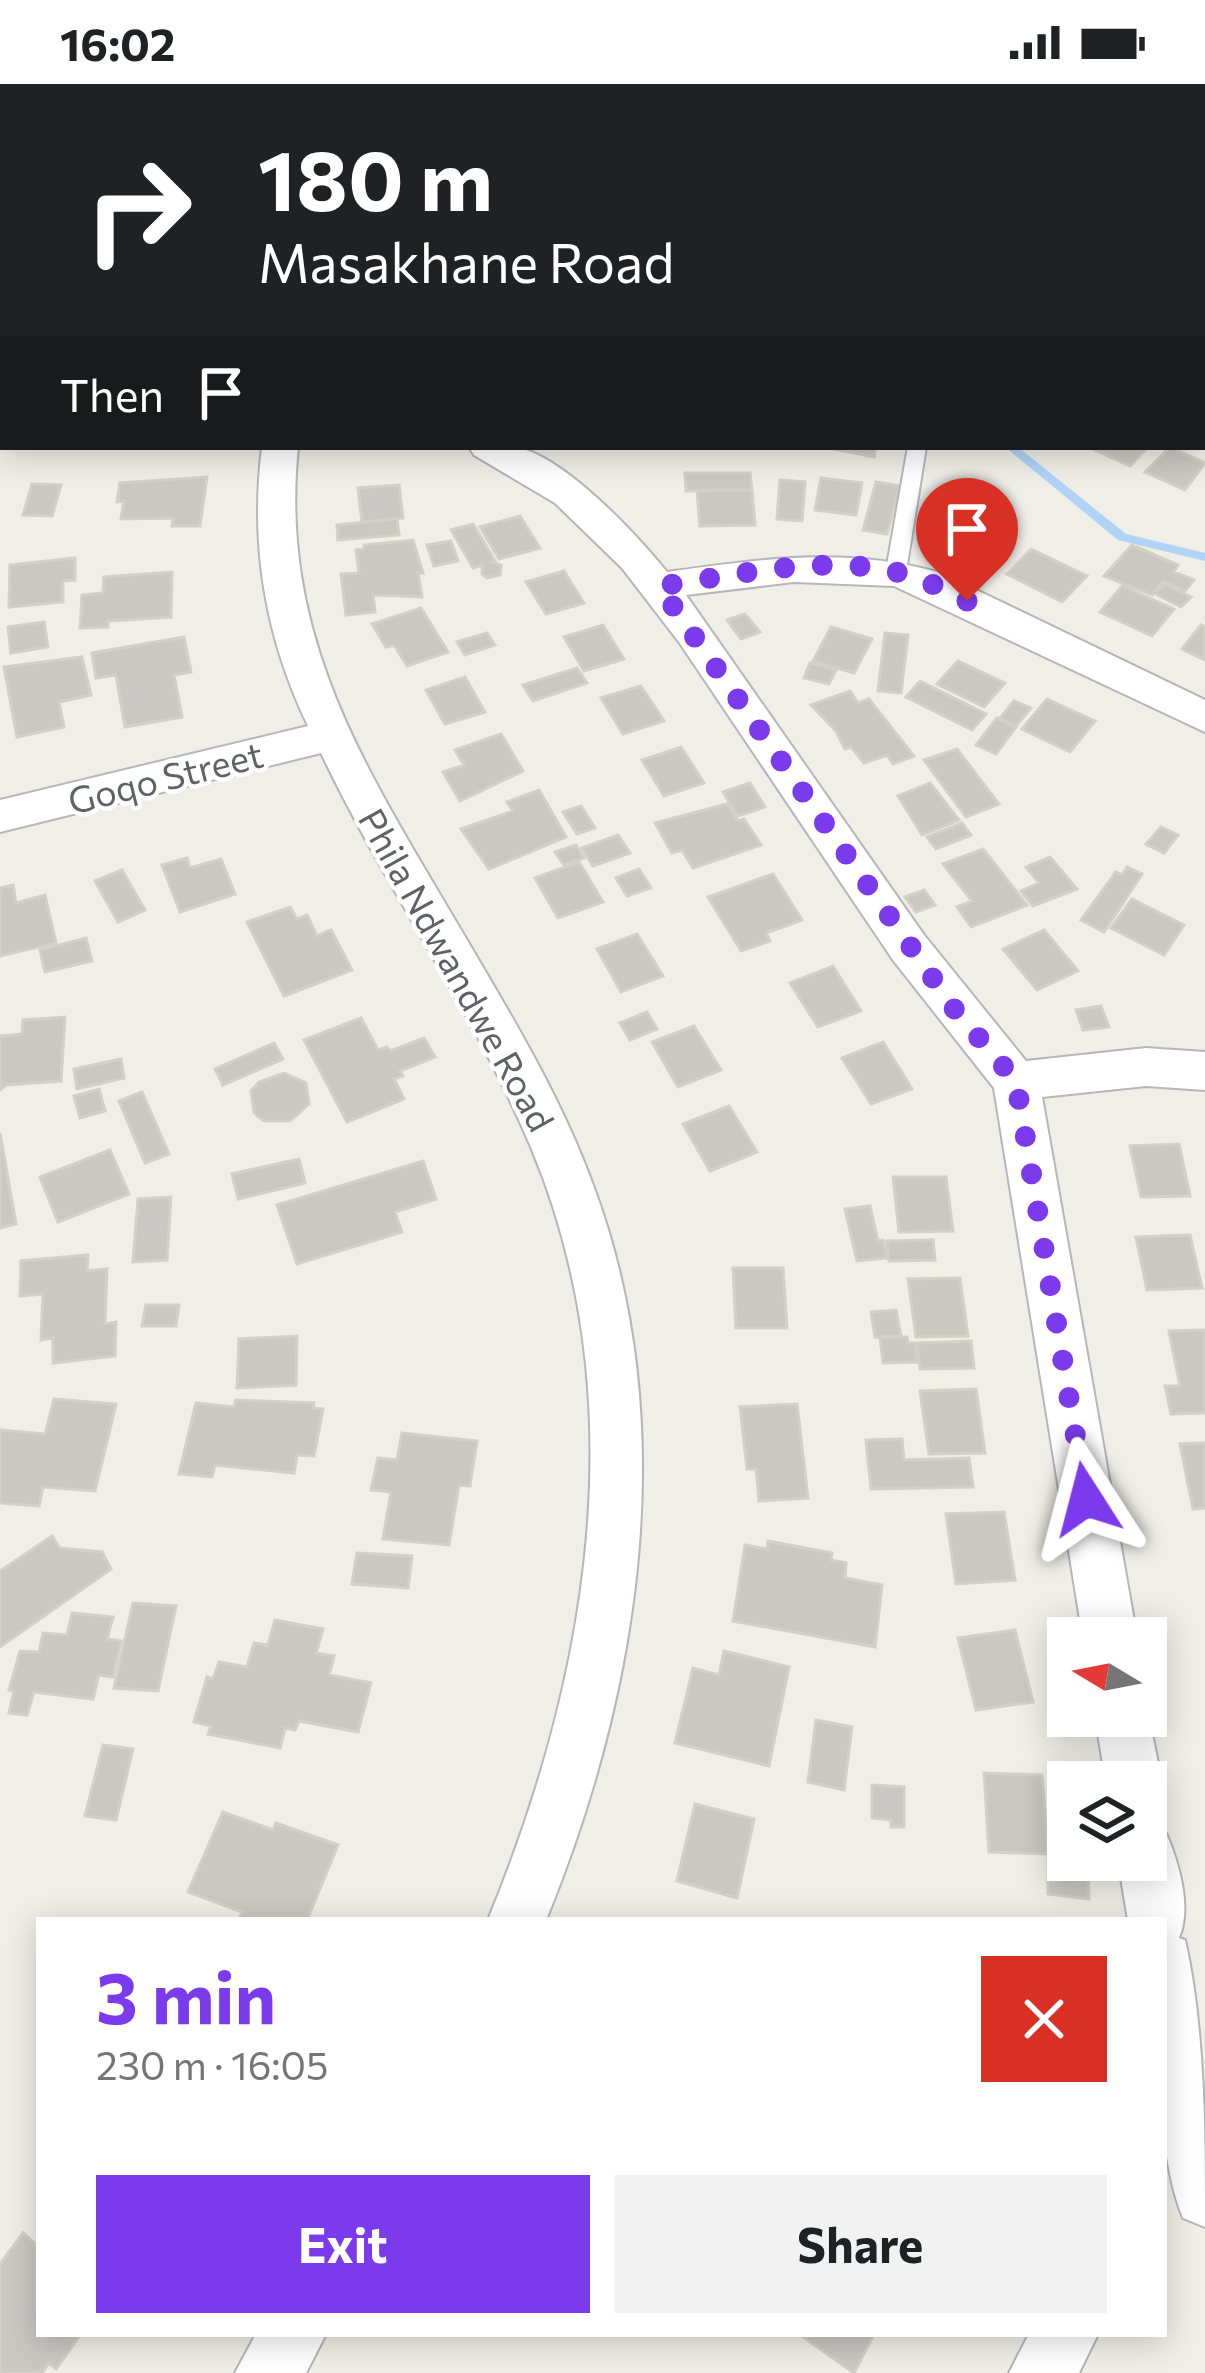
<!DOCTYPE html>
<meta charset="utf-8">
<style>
:root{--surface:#fff;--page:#f2f2f2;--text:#202124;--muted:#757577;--accent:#7c3aed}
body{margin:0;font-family:Commissioner,sans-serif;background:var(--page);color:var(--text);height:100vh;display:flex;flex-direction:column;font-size:45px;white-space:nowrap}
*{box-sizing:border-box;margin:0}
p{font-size:39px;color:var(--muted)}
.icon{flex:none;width:66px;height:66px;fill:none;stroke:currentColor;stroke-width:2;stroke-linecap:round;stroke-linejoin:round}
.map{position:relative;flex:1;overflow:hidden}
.side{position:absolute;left:36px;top:1833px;width:1131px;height:420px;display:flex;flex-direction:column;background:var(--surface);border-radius:0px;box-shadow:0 6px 30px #0003}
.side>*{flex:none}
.top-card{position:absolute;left:0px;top:0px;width:1206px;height:366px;box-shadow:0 6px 30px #0003;background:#202124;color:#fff;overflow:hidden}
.needle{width:78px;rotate:280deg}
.fabs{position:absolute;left:1047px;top:1533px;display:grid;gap:24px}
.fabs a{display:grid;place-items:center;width:120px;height:120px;border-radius:0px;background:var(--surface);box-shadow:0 6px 30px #0003;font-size:60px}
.pin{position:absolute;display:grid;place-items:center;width:102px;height:102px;color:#fff;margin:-123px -51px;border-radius:50% 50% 50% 0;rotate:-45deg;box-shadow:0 0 12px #0007}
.pin .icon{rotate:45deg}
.me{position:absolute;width:132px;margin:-66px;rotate:351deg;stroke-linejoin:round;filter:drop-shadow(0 0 9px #0008)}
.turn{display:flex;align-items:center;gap:42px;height:252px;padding:0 60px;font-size:54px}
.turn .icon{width:156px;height:156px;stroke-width:2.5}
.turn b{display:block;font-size:84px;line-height:102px}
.then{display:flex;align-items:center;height:114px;padding:0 60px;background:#0003;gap:24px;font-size:45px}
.round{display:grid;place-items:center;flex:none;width:126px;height:126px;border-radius:0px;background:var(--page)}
.overview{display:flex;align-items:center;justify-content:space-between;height:204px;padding:0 60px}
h1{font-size:72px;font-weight:700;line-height:90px;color:var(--accent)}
.action{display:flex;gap:24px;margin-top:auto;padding:24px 60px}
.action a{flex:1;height:138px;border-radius:0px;background:var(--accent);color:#fff;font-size:48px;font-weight:700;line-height:138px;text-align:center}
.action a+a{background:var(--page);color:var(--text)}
.status{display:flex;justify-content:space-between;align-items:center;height:84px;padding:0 60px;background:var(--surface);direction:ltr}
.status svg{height:33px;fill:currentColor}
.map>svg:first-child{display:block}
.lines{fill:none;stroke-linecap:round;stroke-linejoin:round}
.stream{fill:#b0d3f6;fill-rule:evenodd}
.building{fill:#cac8c3;stroke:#d3d0c6;stroke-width:3}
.service-casing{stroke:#b4b6ba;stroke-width:4}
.minor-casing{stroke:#b4b6ba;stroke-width:4}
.tertiary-casing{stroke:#b4b6ba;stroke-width:5}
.service{fill:#fff;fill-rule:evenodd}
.minor{fill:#fff;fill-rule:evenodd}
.tertiary{fill:#fff;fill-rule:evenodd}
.route{stroke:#7c3aed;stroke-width:21;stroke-dasharray:0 37.8}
.labels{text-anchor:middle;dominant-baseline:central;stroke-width:9;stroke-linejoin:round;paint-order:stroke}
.street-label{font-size:36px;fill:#5e6165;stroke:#fff}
</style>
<div class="status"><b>16:02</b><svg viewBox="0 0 49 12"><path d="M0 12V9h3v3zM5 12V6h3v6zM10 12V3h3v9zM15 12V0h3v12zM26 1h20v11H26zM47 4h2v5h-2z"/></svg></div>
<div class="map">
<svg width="1205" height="2289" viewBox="0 0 1205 2289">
<rect width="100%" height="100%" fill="#efeee7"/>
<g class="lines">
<path class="stream" d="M0,131H3V137H0Z
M0,215H3V222H0Z
M1005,363H1018L1126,450L1205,469V477L1118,456Z"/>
</g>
<path class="building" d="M824,363H876L874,373Z
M1098,363H1148L1130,382L1095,366Z
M1170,363L1205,379L1185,406L1145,388Z
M685,389H750L752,406L686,407Z
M207,393L200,442H172L173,434L121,435L124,417L117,418L120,399Z
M821,394L862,399L856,431L815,426Z
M780,396L805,398L802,437L777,435Z
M876,398L900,402L887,450L863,446Z
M32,400L61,401L52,432L23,431Z
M399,401L403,434L362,438L358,404Z
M697,406H752L755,441L700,442Z
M520,432L540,464L499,475L480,443Z
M963,432L1008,451L987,475L943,455Z
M397,435L399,451L338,456L337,441Z
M473,440L495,477L492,478L501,481L500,491L487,494L482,490V481L473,484L451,446Z
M413,456L423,489H418L422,513L373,511L375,528L346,531L341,490L359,489L356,466L364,465V461Z
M451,457L458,477L434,482L427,461Z
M1132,461L1178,481L1174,488L1194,496L1185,507L1163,497L1152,511L1104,492Z
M1031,465L1087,492L1062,518L1007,490Z
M75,474V496L63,497V518L9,523L10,481Z
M564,487L584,519L546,530L526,498Z
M172,488L171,533L108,537V543L80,544L82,511L103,509L104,493Z
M1165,500L1191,513L1181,523L1154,509Z
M1122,502L1174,525L1152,552L1100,528Z
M421,524L448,568L407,582L394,561L386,563L372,540Z
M745,530L760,548L741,555L727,536Z
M44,538L48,563L11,569L8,543Z
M603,541L624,575L584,587L564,553Z
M1201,541L1205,543V576L1182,565Z
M831,543L872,555L854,589L813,577Z
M487,549L495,561L465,571L457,558Z
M885,549L908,551L901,609L878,607Z
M184,553L191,588L174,591L182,633L125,643L116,591L96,594L92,569Z
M82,573L91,611L59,618L64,643L17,653L4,583Z
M958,577L1005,599L984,623L937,600Z
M810,579L836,586L829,600L804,594Z
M577,584L587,599L533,617L523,601Z
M465,593L485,628L445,640L426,606Z
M920,597L986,630L972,646L906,613Z
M641,602L664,637L623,650L601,614Z
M850,607L858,619L869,615L914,672L893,680L887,671L864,679L851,663L845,665L836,647L811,621Z
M1047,615L1095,637L1070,668L1022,645Z
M1014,617L1031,624L1016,642L1000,634Z
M997,634L1016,643L996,670L976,661Z
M501,650L523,687L460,717L443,688L464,681L455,666Z
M681,663L704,699L664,712L642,676Z
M957,665L999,720L966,733L924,676Z
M750,699L765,723L738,732L723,708Z
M930,699L959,736L922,751L898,712Z
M539,706L566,753L489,785L461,745L513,727L507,718Z
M727,720L738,737L744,735L761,761L693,784L682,766L672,769L655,739Z
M581,722L595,744L577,750L563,728Z
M962,739L971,751L936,765L927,753Z
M1161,743L1178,751L1164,769L1146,760Z
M618,751L630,769L593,782L582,764Z
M576,761L584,774L564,781L555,768Z
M983,765L1027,821L971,843L957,823L972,817L943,780Z
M1050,773L1077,805L1033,822L1021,807L1039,799L1026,783Z
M187,774L190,784L221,775L235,810L180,828L162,781Z
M579,778L603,818L558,834L535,794Z
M1127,783L1142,790L1104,848L1081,836L1116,788L1122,791Z
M639,785L651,804L627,812L616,794Z
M122,786L145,826L118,838L95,797Z
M773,790L802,836L766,849L770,857L741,867L708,813Z
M13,801L16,819L45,811L56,859L0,872V804Z
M924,806L935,821L916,828L905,813Z
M1132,815L1184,841L1164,871L1111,844Z
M290,823L297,835L307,831L317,852L331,846L352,886L284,912L247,838Z
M1044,846L1078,887L1037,906L1003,865Z
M637,850L663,892L621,908L597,865Z
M86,854L92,877L45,888L40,866Z
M833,882L861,927L818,943L790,899Z
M1101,922L1109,943L1083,946L1076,926Z
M647,928L657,945L630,956L620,939Z
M65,933L61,997L6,1001L0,1006V952L22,950L23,936Z
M361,934L378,966L387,963L390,967L424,954L435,973L400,987L403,992L394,995L404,1015L347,1038L304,956Z
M694,942L721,986L678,1003L652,958Z
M883,958L912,1005L871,1020L842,974Z
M274,959L283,975L223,1001L215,985Z
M121,975L124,994L77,1005L74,985Z
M284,989L306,999L309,1020L290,1037H264L254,1029L251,1007L259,998Z
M99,1005L105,1027L80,1034L74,1012Z
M142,1008L169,1070L145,1079L119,1017Z
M729,1022L757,1068L710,1087L683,1040Z
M0,1049L16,1140L0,1144Z
M1179,1060L1190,1112L1141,1113L1130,1062Z
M110,1066L129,1110L58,1138L40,1093Z
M299,1075L305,1099L238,1115L232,1090Z
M423,1077L436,1115L395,1128L402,1148L297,1180L277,1121Z
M893,1093H946L953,1147L899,1148Z
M171,1113L167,1176L133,1178L138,1115Z
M870,1122L878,1157L883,1156L887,1174L857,1177L845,1125Z
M1190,1151L1202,1204L1147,1206L1136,1153Z
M933,1156L935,1176L889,1177L887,1157Z
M88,1171L87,1187L107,1185L105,1240L116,1238L115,1272L53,1279V1254L41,1256L43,1210L20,1212L21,1177Z
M733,1184H783L787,1244H736Z
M960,1194L968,1252L916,1253L908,1195Z
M146,1221H179L176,1242H142Z
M896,1226L901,1252L875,1253L871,1228Z
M1205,1246V1329L1171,1330L1165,1302H1180L1169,1247Z
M297,1252L296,1301L237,1304L239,1255Z
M907,1253L908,1259H915L917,1278L883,1279L880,1254Z
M971,1257L974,1284L920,1285L917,1259Z
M976,1305L985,1369L929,1370L920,1307Z
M54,1315L116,1320L95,1407L43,1403L39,1422L0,1419V1346L45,1350Z
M236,1316L314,1319L313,1324L323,1325L314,1372L297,1371L294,1389L215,1381L212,1393L179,1390L196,1319L234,1323Z
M797,1320L808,1414L759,1417L756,1385H747L740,1323Z
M402,1349L477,1357L470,1402L459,1401L449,1461L383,1455L391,1408L371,1406L378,1374L397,1376Z
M902,1355L904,1376L969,1374L973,1403L871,1405L866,1356Z
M1205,1359V1424L1193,1425L1180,1360Z
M1004,1428L1015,1496L956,1500L946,1430Z
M52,1452L60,1464L102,1468L111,1485L0,1563V1487Z
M768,1457L832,1469L831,1476L846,1479L845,1494L882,1501L875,1563L733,1537L745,1461L767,1465Z
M357,1469L412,1472L408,1504L352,1500Z
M133,1519L176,1522L158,1607L114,1604Z
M72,1529L113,1533L107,1555L121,1557L113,1593L99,1591L93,1615L34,1608L27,1631L9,1629L14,1607L9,1606L20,1567L39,1568L43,1549L67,1551Z
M275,1536L323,1545L316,1569L334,1572L329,1591L371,1599L358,1648L299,1637L295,1646L285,1644L280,1664L208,1650L211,1642L194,1638L207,1593L213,1595L219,1578L247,1583L254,1559L268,1561Z
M1015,1546L1033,1618L976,1626L958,1554Z
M724,1567L789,1583L769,1682L675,1659L693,1584L719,1591Z
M816,1636L852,1643L844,1706L808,1698Z
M103,1661L133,1665L116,1736L85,1732Z
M984,1689L1042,1691L1048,1770L989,1768Z
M872,1701L904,1703V1743H891V1736L872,1734Z
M695,1720L754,1735L737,1814L677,1797Z
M223,1728L273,1746L276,1739L338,1761L307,1836H239L242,1828L188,1808Z
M1048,1773L1088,1778L1089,1815L1048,1810Z
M23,2149L39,2163V2250H81L56,2285L49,2279L42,2289H0V2180Z
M799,2250H874L854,2289Z"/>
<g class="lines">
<defs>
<path id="service" d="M1203,101L1205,102V112L1203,111Z
M908,363H926L906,487L896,494L886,487Z"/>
<path id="minor" d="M1058,0H1096L1098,3H1060Z
M1203,40H1205V60L1203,59Z
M1205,112V133L1203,134V113Z
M262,363H298C278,557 370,691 464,851C511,931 561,1013 593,1101C682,1339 640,1606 546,1836H488C589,1591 637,1313 530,1061C472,924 384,802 321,669L0,748V716L308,642C265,552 250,462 262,363Z
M469,363C483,363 502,360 516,363C565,373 636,450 667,488C762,475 847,462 941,489L1205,616V648L894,502L794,498L686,511L924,851L1026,977L1146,964L1205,968V1006L1146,1002L1042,1013L1137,1554H1083L994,1004L893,876L679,558L622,484L555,419L474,371Z
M1146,1621L1162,1698L1154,1718L1146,1721V1698H1106L1095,1632H1146Z
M1146,1740L1166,1749C1179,1779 1192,1823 1179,1854L1185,1856C1205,1943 1205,2051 1205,2143L1183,2134C1150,2054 1164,1924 1164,1836H1128L1118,1776H1146Z
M256,2250H326L306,2289H235Z
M1029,2250H1098L1079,2289H1009Z"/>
<path id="tertiary" d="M764,0H810L812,3H766Z
M1203,157H1205V184H1203Z"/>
</defs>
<use href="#service" class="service-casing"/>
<use href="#minor" class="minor-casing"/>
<use href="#tertiary" class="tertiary-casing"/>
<use href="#service" class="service"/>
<use href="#minor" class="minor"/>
<use href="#tertiary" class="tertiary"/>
</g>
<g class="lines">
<path class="route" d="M967,517C944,506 921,493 896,488C821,470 735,492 659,502L955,926L1016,997L1086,1415"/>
</g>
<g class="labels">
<g class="street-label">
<text transform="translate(165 692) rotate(-14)">Goqo Street</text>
<text transform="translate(458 885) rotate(61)">Phila Ndwandwe Road</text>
</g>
</g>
</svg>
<div class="fabs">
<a><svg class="needle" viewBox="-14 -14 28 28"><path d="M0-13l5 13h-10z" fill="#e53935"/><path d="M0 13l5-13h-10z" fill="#757577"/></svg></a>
<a><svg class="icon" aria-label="layers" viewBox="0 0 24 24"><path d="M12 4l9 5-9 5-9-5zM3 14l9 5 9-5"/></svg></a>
</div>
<div class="pin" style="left:967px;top:517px;background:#d93025"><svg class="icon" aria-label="arrive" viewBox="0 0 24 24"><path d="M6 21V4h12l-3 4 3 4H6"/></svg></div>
<svg class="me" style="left:1086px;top:1415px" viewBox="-20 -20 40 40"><path d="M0-17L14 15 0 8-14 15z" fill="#7c3aed" stroke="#fff" stroke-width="4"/></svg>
<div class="top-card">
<div class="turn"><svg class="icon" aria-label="right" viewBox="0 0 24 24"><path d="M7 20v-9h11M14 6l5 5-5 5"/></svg><div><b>180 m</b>Masakhane Road</div></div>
<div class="then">Then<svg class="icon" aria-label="arrive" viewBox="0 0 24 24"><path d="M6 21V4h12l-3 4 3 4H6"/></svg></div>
</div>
<section class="side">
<div class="overview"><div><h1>3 min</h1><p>230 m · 16:05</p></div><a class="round" style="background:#d93025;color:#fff"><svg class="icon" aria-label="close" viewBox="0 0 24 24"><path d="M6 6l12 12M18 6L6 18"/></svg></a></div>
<div class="action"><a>Exit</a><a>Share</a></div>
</section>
</div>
